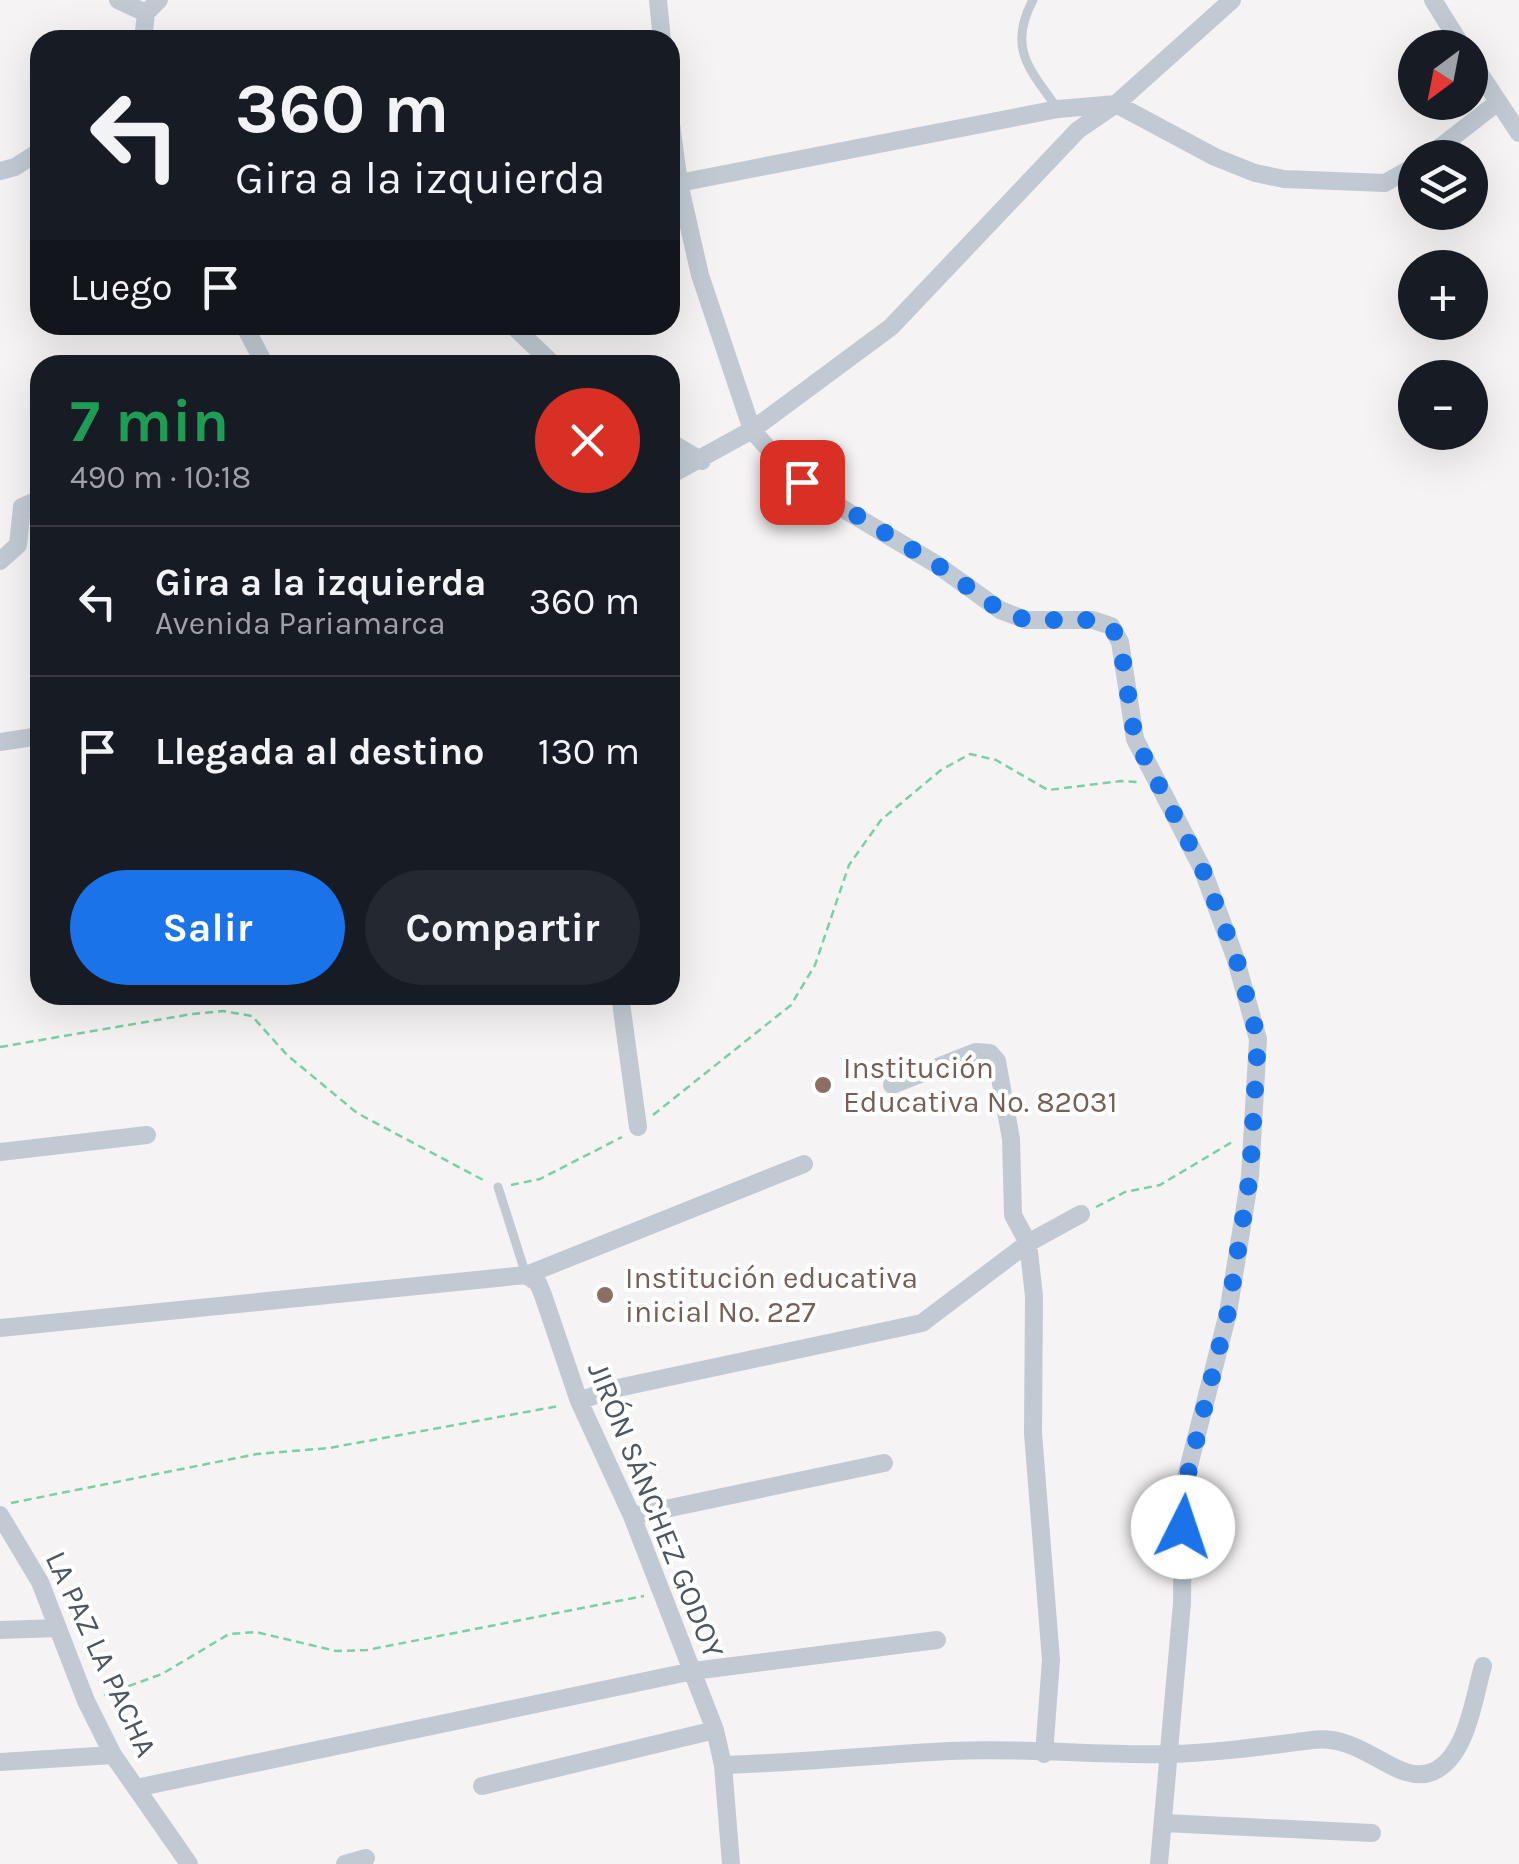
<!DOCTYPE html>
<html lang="es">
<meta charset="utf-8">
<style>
:root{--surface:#171b24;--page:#242831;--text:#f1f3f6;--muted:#9ea1a6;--line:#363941;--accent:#1a73e8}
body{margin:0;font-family:Karla,sans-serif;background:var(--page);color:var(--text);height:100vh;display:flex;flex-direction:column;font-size:38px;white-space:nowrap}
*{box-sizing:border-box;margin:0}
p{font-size:32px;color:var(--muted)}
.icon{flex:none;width:55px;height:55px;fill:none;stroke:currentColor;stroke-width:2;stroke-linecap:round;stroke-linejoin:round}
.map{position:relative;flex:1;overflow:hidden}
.sheet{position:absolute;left:30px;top:355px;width:650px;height:650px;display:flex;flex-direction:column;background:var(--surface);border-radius:30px;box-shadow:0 10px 40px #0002}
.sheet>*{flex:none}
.banner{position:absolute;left:30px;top:30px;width:650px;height:305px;border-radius:30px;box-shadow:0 10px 40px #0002;background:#171b24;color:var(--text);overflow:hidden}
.needle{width:65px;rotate:212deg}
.buttons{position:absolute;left:1398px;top:30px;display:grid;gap:20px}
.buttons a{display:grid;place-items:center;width:90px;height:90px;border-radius:50%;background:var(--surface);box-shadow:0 10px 40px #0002;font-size:50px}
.pin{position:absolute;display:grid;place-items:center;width:85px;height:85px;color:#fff;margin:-42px;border-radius:20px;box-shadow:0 5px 15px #0006}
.me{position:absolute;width:110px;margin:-55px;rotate:4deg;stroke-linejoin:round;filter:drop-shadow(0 0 8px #0008)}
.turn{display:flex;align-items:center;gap:35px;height:210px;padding:0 40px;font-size:45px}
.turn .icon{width:130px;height:130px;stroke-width:2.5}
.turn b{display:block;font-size:70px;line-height:85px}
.then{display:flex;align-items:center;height:95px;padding:0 40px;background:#0003;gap:20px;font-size:38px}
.round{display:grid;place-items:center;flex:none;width:105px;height:105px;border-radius:52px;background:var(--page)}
.overview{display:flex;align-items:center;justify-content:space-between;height:170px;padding:0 40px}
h1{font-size:60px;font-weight:700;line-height:75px;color:#1e9e55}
.cta{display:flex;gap:20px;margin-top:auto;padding:20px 40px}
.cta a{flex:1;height:115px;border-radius:60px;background:var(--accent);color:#fff;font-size:40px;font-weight:700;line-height:115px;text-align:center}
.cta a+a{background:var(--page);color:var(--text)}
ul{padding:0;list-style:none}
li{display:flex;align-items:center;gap:30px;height:150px;padding:0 40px;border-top:2px solid var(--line)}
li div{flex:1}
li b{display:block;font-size:38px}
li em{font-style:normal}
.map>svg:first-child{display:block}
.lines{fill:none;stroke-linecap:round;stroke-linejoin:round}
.path{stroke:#7ad0a6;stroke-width:2.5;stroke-dasharray:8 5;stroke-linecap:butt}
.service{stroke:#c1cad2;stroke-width:9}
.minor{stroke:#c1cad2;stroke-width:18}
.route{stroke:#1a73e8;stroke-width:18;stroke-dasharray:0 32.4}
.education-dot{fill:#8d6e63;stroke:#fff;stroke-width:4}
.labels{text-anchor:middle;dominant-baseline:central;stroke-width:8;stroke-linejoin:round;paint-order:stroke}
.education-label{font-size:30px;fill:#785e54;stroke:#fff;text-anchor:start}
.street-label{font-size:30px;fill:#4a5661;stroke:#fff}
</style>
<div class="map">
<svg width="1519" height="1864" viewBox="0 0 1519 1864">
<rect width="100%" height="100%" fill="#f5f3f3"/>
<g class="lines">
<path class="path" d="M0,1047L192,1014L223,1011L252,1016L287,1055L357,1113L485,1181
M653,1115L791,1005L815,965L849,865L881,820L941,770L970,754L996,760L1048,790L1121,781L1137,782
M511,1185L540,1179L622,1137
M1096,1207L1125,1192L1160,1185L1232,1142
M11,1503L257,1454L329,1448L559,1406
M104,1695L162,1674L229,1634L256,1632L336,1651L367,1650L644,1596"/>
<path class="service" d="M1033,0C1007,48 1030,70 1058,109
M498,1187L526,1275"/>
<path class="minor" d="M118,0L146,13
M658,0L662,40
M1433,0L1463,48
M143,40L146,13L159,0
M1470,59L1519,133
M670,117L679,183L700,275L752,430L786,469L818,494L936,564L1000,610L1026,620H1093L1111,626L1120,642L1135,739L1202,868L1235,957L1258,1039L1250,1176L1228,1313L1183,1489L1182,1603L1159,1864
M1426,158L1498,102
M0,171L15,167L40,151
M679,183L1058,109L1116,104L1215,157L1255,173L1284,179L1385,183L1415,166
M244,325L265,365
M512,325L554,365
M670,442L702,461
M670,475L752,430L891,327L1078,130L1116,104L1232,0
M0,561L18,545L22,507L40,499
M0,742L40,736
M620,995L638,1127
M892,1085L976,1052L990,1053L997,1061L1011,1139L1013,1215L1028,1243L1034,1296L1033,1433L1051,1660L1044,1754
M0,1152L147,1135
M526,1275L538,1283L543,1295L579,1401L632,1516L715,1730L723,1765L731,1864
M0,1328L526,1275L804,1164
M579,1401L613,1389L922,1323L1028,1243L1081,1214
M0,1515L40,1582L86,1701L113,1755L189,1864
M632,1516L884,1463
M0,1630L58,1628
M0,1762L113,1755
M723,1765C799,1763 874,1755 949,1751C1022,1747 1096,1756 1169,1754C1217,1753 1265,1746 1312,1740C1364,1733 1396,1786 1432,1772C1467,1758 1474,1697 1483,1666
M482,1786L715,1730
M136,1788L693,1671L937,1640
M1165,1823L1372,1833
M345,1864L366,1858"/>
</g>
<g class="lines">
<path class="route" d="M802,482L936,564L1000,610L1026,620H1093L1111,626L1120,642L1135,739L1202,868L1236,957L1258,1039L1250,1176L1228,1312L1184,1490L1183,1527"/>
</g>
<g class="education-dot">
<circle cx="823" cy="1085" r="10"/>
<circle cx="605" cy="1295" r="10"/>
</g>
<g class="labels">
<g class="education-label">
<text x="843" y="1068">Institución<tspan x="843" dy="34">Educativa No. 82031</tspan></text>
<text x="625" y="1278">Institución educativa<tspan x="625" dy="34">inicial No. 227</tspan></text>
</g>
<g class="street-label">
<text transform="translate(656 1510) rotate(68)">JIRÓN SÁNCHEZ GODOY</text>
<text transform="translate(101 1654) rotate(65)">LA PAZ LA PACHA</text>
</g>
</g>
</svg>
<div class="buttons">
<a><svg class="needle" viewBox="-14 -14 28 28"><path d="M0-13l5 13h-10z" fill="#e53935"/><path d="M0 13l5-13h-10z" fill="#9ea1a6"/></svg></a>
<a><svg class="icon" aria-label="layers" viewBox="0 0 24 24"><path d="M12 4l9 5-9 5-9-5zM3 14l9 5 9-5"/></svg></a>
<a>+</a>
<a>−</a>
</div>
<div class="pin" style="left:802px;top:482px;background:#d93025"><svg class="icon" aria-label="arrive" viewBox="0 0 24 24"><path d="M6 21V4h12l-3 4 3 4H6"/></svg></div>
<svg class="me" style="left:1183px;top:1527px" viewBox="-20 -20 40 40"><circle r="19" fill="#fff"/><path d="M0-13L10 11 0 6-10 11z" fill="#1a73e8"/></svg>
<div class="banner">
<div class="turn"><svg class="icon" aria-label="left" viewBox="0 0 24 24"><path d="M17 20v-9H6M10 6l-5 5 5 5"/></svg><div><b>360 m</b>Gira a la izquierda</div></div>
<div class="then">Luego<svg class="icon" aria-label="arrive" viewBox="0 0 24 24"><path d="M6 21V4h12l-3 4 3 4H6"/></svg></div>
</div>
<section class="sheet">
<div class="overview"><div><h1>7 min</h1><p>490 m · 10:18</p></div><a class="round" style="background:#d93025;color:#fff"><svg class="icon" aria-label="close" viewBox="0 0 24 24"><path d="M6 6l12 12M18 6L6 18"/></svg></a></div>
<ul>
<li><svg class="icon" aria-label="left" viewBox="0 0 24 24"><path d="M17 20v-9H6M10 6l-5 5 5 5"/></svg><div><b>Gira a la izquierda</b><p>Avenida Pariamarca</p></div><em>360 m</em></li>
<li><svg class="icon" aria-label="arrive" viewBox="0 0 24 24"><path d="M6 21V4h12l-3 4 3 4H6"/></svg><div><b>Llegada al destino</b></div><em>130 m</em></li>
</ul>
<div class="cta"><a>Salir</a><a>Compartir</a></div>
</section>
</div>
